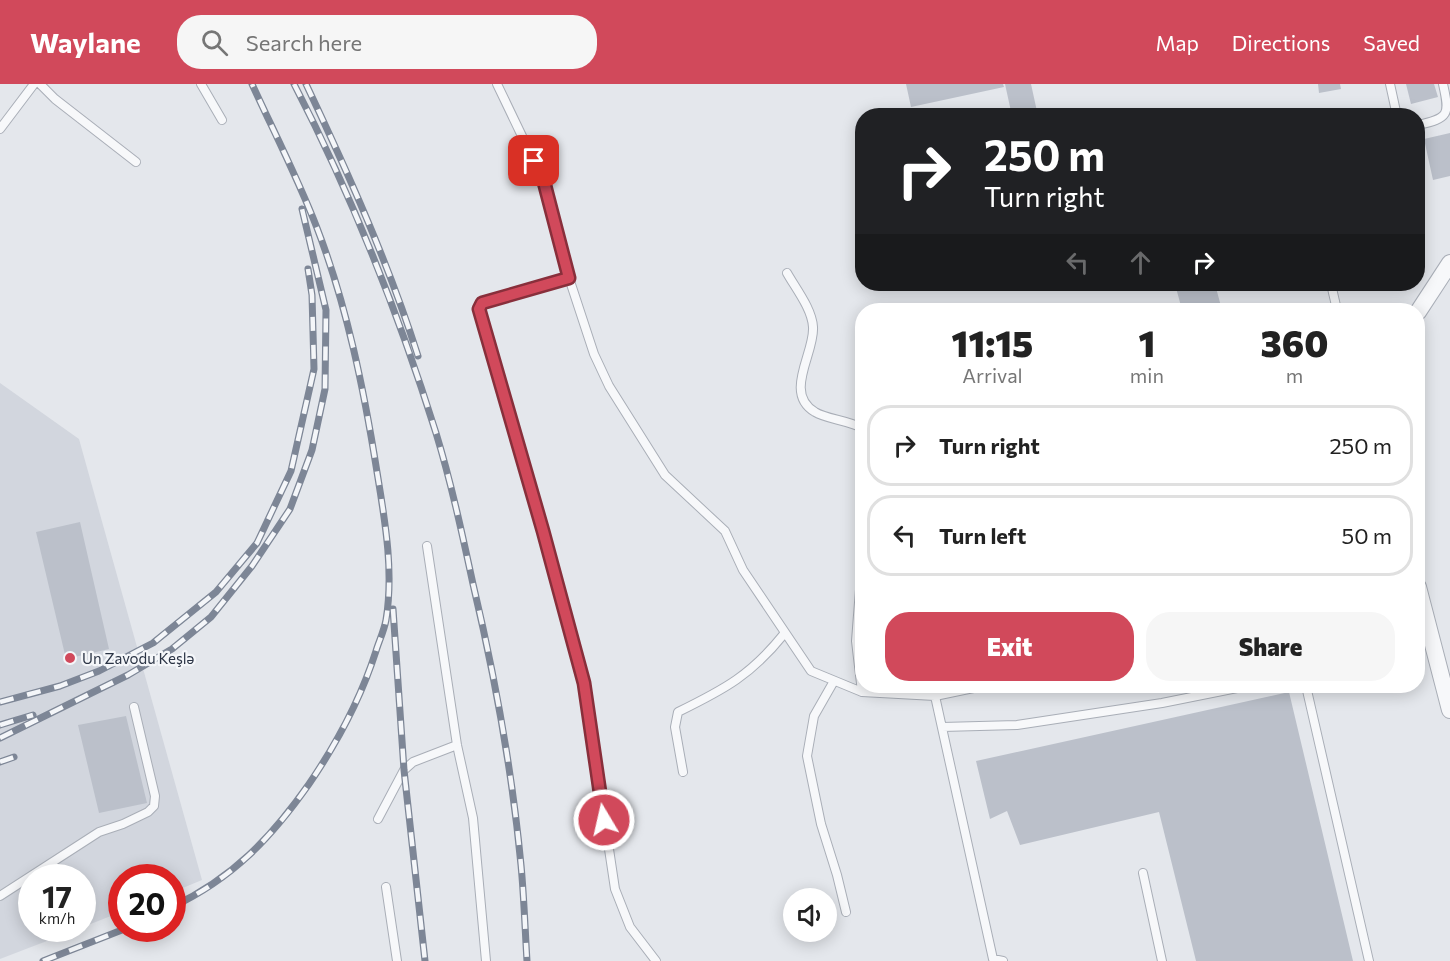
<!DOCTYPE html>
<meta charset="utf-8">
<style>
:root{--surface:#fff;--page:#f6f6f6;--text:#222;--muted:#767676;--line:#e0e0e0;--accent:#d1495b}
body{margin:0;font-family:Commissioner,sans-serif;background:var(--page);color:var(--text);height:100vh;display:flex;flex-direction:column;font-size:22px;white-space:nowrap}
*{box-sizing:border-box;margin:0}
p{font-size:20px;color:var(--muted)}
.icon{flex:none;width:33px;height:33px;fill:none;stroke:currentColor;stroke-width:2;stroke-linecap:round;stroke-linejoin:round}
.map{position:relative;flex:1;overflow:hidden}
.sheet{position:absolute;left:855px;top:219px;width:570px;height:390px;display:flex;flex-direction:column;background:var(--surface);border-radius:24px;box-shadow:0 3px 15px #0003}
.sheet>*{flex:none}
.hud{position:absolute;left:855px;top:24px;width:570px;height:183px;border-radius:24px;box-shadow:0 3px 15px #0003;background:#202124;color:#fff;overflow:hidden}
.tools{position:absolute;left:783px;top:804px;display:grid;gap:12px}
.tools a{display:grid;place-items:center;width:54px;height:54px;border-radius:50%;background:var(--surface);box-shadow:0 3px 15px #0003;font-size:30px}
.speed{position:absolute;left:18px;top:780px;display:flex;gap:12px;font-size:30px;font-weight:700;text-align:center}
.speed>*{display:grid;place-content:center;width:78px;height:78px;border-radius:50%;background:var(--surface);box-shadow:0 3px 15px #0003;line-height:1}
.speed small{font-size:15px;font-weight:400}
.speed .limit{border:9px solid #d22;background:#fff;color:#111}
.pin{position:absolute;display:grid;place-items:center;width:51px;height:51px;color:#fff;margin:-26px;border-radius:12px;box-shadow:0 3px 9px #0006}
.me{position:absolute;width:66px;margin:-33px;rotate:351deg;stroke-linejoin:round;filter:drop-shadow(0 0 4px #0008)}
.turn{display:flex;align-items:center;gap:21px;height:126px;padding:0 30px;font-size:27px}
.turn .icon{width:78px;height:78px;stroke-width:2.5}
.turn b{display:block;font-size:42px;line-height:51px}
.lanes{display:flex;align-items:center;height:57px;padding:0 30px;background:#0003;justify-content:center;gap:30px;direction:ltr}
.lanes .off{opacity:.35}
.eta{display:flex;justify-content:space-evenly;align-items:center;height:102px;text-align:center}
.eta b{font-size:36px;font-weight:800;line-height:42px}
.action{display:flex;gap:12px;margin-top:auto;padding:12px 30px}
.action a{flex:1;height:69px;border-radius:24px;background:var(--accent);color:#fff;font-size:24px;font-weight:800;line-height:69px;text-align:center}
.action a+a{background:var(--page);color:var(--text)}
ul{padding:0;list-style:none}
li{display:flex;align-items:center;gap:18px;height:81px;margin:0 12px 9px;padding:0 18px;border:3px solid var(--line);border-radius:24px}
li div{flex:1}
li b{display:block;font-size:22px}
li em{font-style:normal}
header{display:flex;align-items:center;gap:36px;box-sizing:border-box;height:84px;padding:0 30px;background:var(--accent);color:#fff}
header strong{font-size:28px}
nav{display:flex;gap:33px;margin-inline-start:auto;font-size:21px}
.search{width:420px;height:54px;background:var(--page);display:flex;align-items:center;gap:15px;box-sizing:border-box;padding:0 21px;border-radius:24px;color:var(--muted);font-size:22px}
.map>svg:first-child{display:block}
.built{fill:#d2d6de}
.building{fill:#bbc0ca}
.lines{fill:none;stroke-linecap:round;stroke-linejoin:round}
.service-casing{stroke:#a9aeb7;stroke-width:10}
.minor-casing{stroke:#a9aeb7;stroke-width:18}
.service{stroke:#f7f8fa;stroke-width:8}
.minor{stroke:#f7f8fa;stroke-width:16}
.rail-casing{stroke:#7d8696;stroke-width:7}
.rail{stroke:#f4f6f9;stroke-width:4.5;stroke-dasharray:14;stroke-linecap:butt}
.route-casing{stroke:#882f3b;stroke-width:15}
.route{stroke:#d1495b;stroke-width:10}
.poi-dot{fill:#d1495b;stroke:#f4f6f9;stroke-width:2}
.labels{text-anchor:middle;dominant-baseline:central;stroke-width:4.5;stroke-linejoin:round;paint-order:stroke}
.poi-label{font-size:15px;fill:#2b3445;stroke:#f4f6f9;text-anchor:start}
</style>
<header>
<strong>Waylane</strong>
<div class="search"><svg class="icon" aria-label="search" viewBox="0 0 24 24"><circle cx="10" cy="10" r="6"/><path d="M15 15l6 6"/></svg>Search here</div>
<nav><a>Map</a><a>Directions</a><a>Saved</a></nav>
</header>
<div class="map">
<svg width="1450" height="877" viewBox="0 0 1450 877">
<rect width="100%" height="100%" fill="#e4e7ec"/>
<path class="built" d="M0,299L79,355L202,796L173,808L172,794H122L121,828L83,843L82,794H32V844L78,845L0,875Z"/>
<path class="building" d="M906,0H1003L1004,3L911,23Z
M1005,0H1031L1038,32H1012Z
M1318,0H1340L1341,5L1319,9Z
M1406,0H1434L1438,13L1411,20Z
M1450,49V92L1433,96L1424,55Z
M1175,200H1215L1222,226H1182Z
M80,438L109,565L66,575L36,448Z
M1289,608L1353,877H1196L1159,728L1020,761L1007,727L990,735L976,677Z
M126,632L147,719L99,729L78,641Z"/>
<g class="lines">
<defs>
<path id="service" d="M40,0L55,15L136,78
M201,0L222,36
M497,0L544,98L569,194L594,270L609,302L665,391L725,447L743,486L811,587L862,608L935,612L983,602
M1390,0L1397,32
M1418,41C1449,34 1450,31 1443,0
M0,45L34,0
M787,189C796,205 812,225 813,243C815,269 783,309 815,328C826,335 847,336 862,344
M569,194L482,219L479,225L549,470L584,599L615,805L630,843L656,877
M1331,200L1337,226
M427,462L457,661L473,734L486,877
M834,597L814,632L807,672L821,740L837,791L846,828
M1306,602L1369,877
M862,608L856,557L862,480
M935,612L993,875L1003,877
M942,643L1017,641L1162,619L1247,602
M683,688L675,643L678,628C725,605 751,591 784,550
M378,735L404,686L413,678L457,661
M1143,789L1162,877
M386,803L397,877
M0,812L99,748L123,740L148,728L154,722L155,712L134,623"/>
<path id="minor" d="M1418,228L1450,179
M1418,503L1450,626"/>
</defs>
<use href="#service" class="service-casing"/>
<use href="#minor" class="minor-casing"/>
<use href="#service" class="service"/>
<use href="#minor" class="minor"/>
<defs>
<path id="rail" d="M294,0C351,110 399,231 436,349C451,398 462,449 473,500C495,593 512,686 521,781C524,813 525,845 527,877
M306,0C348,89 388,178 418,272
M393,525L404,686L425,877
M0,618L60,602L99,587L153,559L216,508L257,459L291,387L314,285L312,211L308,185
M0,641L33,631
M0,654L128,591L172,565L211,533L252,482L290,425L312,366L325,305L326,226L302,125
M0,678L14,673
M172,823C233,794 271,754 309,700C337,659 361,614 376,567C379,557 384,547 386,536C394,487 385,437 377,388C364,306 347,222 317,144C298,95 274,48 252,0
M43,877L127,844"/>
</defs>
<use href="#rail" class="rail-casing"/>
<use href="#rail" class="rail"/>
</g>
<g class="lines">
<defs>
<path id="route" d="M534,77L544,98L569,194L482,219L479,225L543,447L584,599L604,736"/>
</defs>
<use href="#route" class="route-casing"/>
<use href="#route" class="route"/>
</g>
<circle class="poi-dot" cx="70" cy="574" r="6"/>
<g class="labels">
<g class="poi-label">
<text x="82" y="574">Un Zavodu Keşlə</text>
</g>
</g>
</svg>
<div class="tools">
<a><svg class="icon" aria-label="sound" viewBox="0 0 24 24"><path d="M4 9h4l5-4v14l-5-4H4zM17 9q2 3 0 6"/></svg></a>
</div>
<div class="speed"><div>17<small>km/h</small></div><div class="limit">20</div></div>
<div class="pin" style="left:534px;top:77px;background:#d93025"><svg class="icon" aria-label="arrive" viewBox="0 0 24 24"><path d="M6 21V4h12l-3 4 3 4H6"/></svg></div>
<svg class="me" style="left:604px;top:736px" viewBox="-20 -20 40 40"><circle r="17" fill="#d1495b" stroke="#fff" stroke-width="3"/><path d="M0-11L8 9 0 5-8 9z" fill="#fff"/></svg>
<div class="hud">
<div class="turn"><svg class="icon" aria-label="right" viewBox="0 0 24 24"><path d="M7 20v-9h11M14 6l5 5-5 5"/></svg><div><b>250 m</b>Turn right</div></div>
<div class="lanes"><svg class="icon off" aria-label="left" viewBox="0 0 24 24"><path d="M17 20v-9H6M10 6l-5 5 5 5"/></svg><svg class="icon off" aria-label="ahead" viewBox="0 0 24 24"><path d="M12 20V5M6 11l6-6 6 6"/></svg><svg class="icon" aria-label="right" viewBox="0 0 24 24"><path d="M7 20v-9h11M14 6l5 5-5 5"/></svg></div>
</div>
<section class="sheet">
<div class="eta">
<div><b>11:15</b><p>Arrival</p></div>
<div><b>1</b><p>min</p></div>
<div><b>360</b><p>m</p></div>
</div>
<ul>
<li><svg class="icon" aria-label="right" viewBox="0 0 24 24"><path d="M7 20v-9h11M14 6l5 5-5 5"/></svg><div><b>Turn right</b></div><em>250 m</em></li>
<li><svg class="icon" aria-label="left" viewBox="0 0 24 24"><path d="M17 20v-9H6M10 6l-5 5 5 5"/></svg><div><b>Turn left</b></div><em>50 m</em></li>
</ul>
<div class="action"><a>Exit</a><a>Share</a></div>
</section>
</div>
